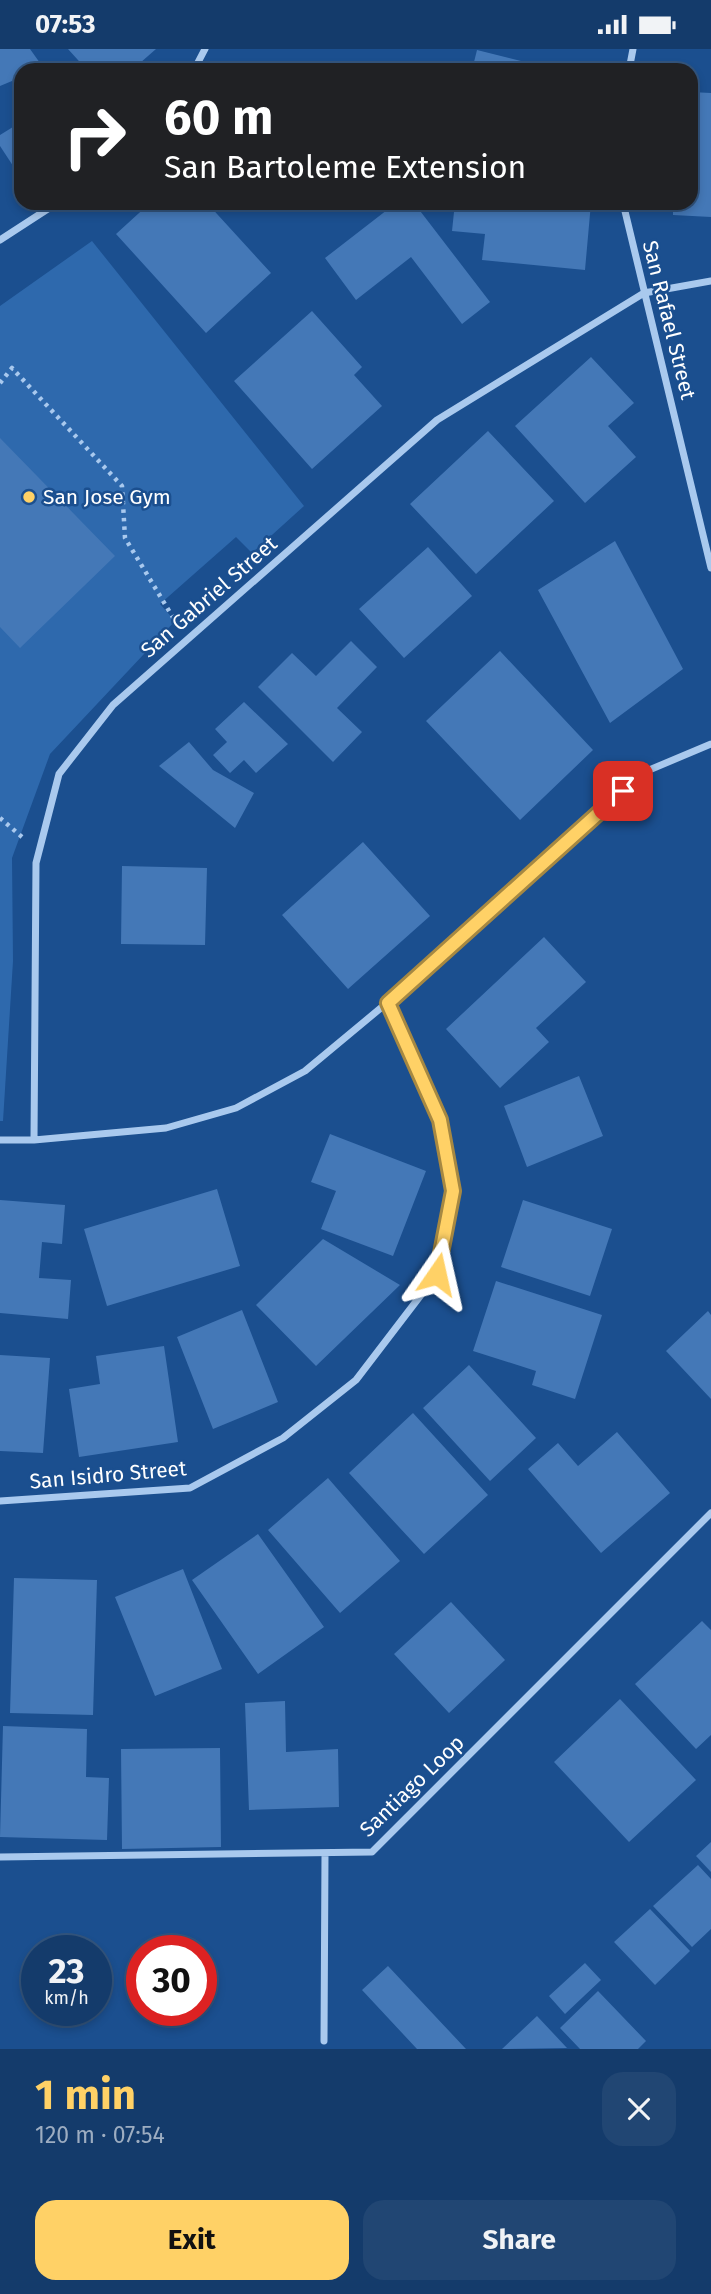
<!DOCTYPE html>
<meta charset="utf-8">
<style>
:root{--surface:#143b6b;--page:#214673;--text:#f1f3f6;--muted:#9dadc1;--line:#33557e;--accent:#ffd166}
body{margin:0;font-family:"Fira Sans",sans-serif;background:var(--page);color:var(--text);height:100vh;display:flex;flex-direction:column;font-size:26px;white-space:nowrap}
*{box-sizing:border-box;margin:0}
p{font-size:23px;color:var(--muted)}
.icon{flex:none;width:38px;height:38px;fill:none;stroke:currentColor;stroke-width:2;stroke-linecap:round;stroke-linejoin:round}
.map{position:relative;height:2000px;overflow:hidden}
.side{display:flex;flex-direction:column;background:var(--surface);flex:1}
.side>*{flex:none}
.guide{position:absolute;left:14px;top:14px;width:684px;height:147px;border-radius:21px;box-shadow:0 4px 10px #0003,0 0 0 2px var(--line);background:#202124;color:#fff;overflow:hidden}
.speed{position:absolute;left:21px;top:1886px;display:flex;gap:14px;font-size:35px;font-weight:700;text-align:center}
.speed>*{display:grid;place-content:center;width:91px;height:91px;border-radius:50%;background:var(--surface);box-shadow:0 4px 10px #0003,0 0 0 2px var(--line);line-height:1}
.speed small{font-size:18px;font-weight:400}
.speed .limit{border:10px solid #d22;background:#fff;color:#111}
.pin{position:absolute;display:grid;place-items:center;width:60px;height:60px;color:#fff;margin:-30px;border-radius:14px;box-shadow:0 4px 10px #0006}
.me{position:absolute;width:77px;margin:-38px;rotate:11deg;stroke-linejoin:round;filter:drop-shadow(0 0 5px #0008)}
.turn{display:flex;align-items:center;gap:24px;height:147px;padding:0 35px;font-size:32px}
.turn .icon{width:91px;height:91px;stroke-width:2.5}
.turn b{display:block;font-size:49px;line-height:60px}
.round{display:grid;place-items:center;flex:none;width:74px;height:74px;border-radius:21px;background:var(--page)}
.head{display:flex;align-items:center;justify-content:space-between;height:119px;padding:0 35px}
h1{font-size:42px;font-weight:700;line-height:52px;color:var(--accent)}
.primary-button{display:flex;gap:14px;margin-top:auto;padding:14px 35px}
.primary-button a{flex:1;height:80px;border-radius:21px;background:var(--accent);color:#111;font-size:28px;font-weight:700;line-height:80px;text-align:center}
.primary-button a+a{background:var(--page);color:var(--text)}
.status{display:flex;justify-content:space-between;align-items:center;height:49px;padding:0 35px;background:var(--surface);direction:ltr}
.status svg{height:19px;fill:currentColor}
.map>svg:first-child{display:block}
.green{fill:#2e69ad}
.building{fill:#4478b7}
.lines{fill:none;stroke-linecap:round;stroke-linejoin:round}
.path{stroke:#a9c9ee;stroke-width:4.5;stroke-dasharray:3.5 5;stroke-linecap:butt}
.street{stroke:#a9c9ee;stroke-width:7}
.route-casing{stroke:#a68842;stroke-width:18}
.route{stroke:#ffd166;stroke-width:12}
.poi-dot{fill:#ffd166;stroke:#1b4f8f;stroke-width:2.5}
.labels{text-anchor:middle;dominant-baseline:central;stroke-width:5;stroke-linejoin:round;paint-order:stroke}
.street-label{font-size:21px;fill:#fff;stroke:#1b4f8f}
.poi-label{font-size:21px;fill:#fff;stroke:#1b4f8f;text-anchor:start}
</style>
<div class="status"><b>07:53</b><svg viewBox="0 0 49 12"><path d="M0 12V9h3v3zM5 12V6h3v6zM10 12V3h3v9zM15 12V0h3v12zM26 1h20v11H26zM47 4h2v5h-2z"/></svg></div>
<div class="map">
<svg width="711" height="2000" viewBox="0 0 711 2000">
<rect width="100%" height="100%" fill="#1b4f8f"/>
<path class="green" d="M92,192L304,457L252,504L236,488L160,555L175,572L50,705L12,809L13,912L3,1072H0V257Z"/>
<path class="building" d="M0,0H30L45,21H21V44L12,32L0,37Z
M68,0H156L132,21H87Z
M477,1L553,20L552,21H472Z
M691,43L711,44V168L673,166V154H691Z
M21,73V129L0,97V86Z
M150,154H207L271,224L206,284L116,185Z
M396,154H414L490,253L462,275L411,208L356,251L325,209Z
M434,154H591L585,221L482,211L485,185L452,182L454,163L434,160Z
M312,262L362,318L354,326L382,357L312,420L234,332Z
M591,308L634,354L608,377L636,408L585,454L515,377Z
M488,382L554,452L476,525L410,455Z
M0,389L115,507L20,599L0,578Z
M615,492L683,620L610,674L538,541Z
M428,498L472,547L404,609L359,560Z
M351,592L377,618L337,659L362,683L333,713L258,638L292,604L316,627Z
M500,602L593,701L520,771L426,672Z
M244,653L288,695L256,724L244,711L230,724L213,706L227,693L215,680Z
M189,693L213,721L254,744L235,779L159,717Z
M363,793L430,867L348,940L282,866Z
M122,817L207,819L205,896L121,895Z
M544,888L586,933L536,979L549,993L500,1039L446,980Z
M579,1027L603,1087L527,1118L504,1057Z
M330,1085L426,1122L393,1207L321,1180L336,1142L311,1133Z
M217,1140L240,1217L107,1257L84,1180Z
M0,1151L65,1156L62,1195L42,1193L39,1229L71,1231L68,1270L0,1264Z
M523,1151L612,1180L590,1247L501,1218Z
M323,1190L400,1236L316,1317L256,1256Z
M496,1232L602,1266L575,1350L532,1336L536,1322L473,1302Z
M242,1261L278,1353L213,1380L177,1288Z
M708,1262L711,1266V1350L666,1302Z
M164,1297L178,1393L79,1408L69,1340L100,1335L96,1307Z
M0,1306L50,1309L43,1404L0,1402Z
M469,1316L536,1389L490,1432L423,1359Z
M413,1364L488,1446L424,1505L349,1424Z
M617,1383L670,1444L601,1504L528,1420L558,1394L578,1417Z
M328,1429L400,1512L340,1564L268,1481Z
M258,1485L324,1578L258,1625L192,1531Z
M183,1520L222,1620L155,1647L115,1548Z
M14,1529L97,1531L93,1666L10,1664Z
M451,1553L505,1611L449,1664L394,1605Z
M702,1572L711,1581V1686L696,1700L635,1635Z
M620,1650L696,1731L629,1793L554,1713Z
M285,1652L286,1703L338,1700L339,1758L249,1761L245,1654Z
M3,1677L87,1680L86,1728L109,1729L107,1791L0,1788Z
M220,1699L221,1798L122,1800L121,1700Z
M711,1793V1823L696,1807Z
M698,1816L711,1830V1880L692,1898L653,1857Z
M650,1860L690,1902L655,1936L614,1893Z
M585,1914L601,1931L565,1965L549,1947Z
M388,1917L466,2000H417L362,1941Z
M598,1942L646,1992L638,2000H580L560,1979Z
M537,1967L567,1999L502,2000Z"/>
<g class="lines">
<path class="path" d="M0,334L12,319L122,437L125,489L177,575
M0,769L22,788"/>
<path class="street" d="M194,21L205,0
M629,21L633,0
M623,154L711,519
M0,191L57,154
M0,1091H34L166,1079L236,1059L305,1022L388,953L642,724L711,695
M34,1091L36,814L59,725L113,656L437,371L644,244L711,232
M0,1452L190,1439L283,1389L356,1331L437,1225L453,1142L440,1071L388,953
M0,1808L372,1803L711,1464
M324,1992L325,1806"/>
</g>
<g class="lines">
<defs>
<path id="route" d="M437,1225L453,1142L440,1071L388,954L623,742"/>
</defs>
<use href="#route" class="route-casing"/>
<use href="#route" class="route"/>
</g>
<circle class="poi-dot" cx="29" cy="448" r="7"/>
<g class="labels">
<g class="street-label">
<text transform="translate(669 271) rotate(76)">San Rafael Street</text>
<text transform="translate(209 548) rotate(-41)">San Gabriel Street</text>
<text transform="translate(108 1426) rotate(-5)">San Isidro Street</text>
<text transform="translate(412 1737) rotate(-44)">Santiago Loop</text>
</g>
<g class="poi-label">
<text x="43" y="448">San Jose Gym</text>
</g>
</g>
</svg>
<div class="speed"><div>23<small>km/h</small></div><div class="limit">30</div></div>
<div class="pin" style="left:623px;top:742px;background:#d93025"><svg class="icon" aria-label="arrive" viewBox="0 0 24 24"><path d="M6 21V4h12l-3 4 3 4H6"/></svg></div>
<svg class="me" style="left:437px;top:1225px" viewBox="-20 -20 40 40"><path d="M0-17L14 15 0 8-14 15z" fill="#ffd166" stroke="#fff" stroke-width="4"/></svg>
<div class="guide">
<div class="turn"><svg class="icon" aria-label="right" viewBox="0 0 24 24"><path d="M7 20v-9h11M14 6l5 5-5 5"/></svg><div><b>60 m</b>San Bartoleme Extension</div></div>
</div>
</div>
<section class="side">
<div class="head"><div><h1>1 min</h1><p>120 m · 07:54</p></div><a class="round"><svg class="icon" aria-label="close" viewBox="0 0 24 24"><path d="M6 6l12 12M18 6L6 18"/></svg></a></div>
<div class="primary-button"><a>Exit</a><a>Share</a></div>
</section>
